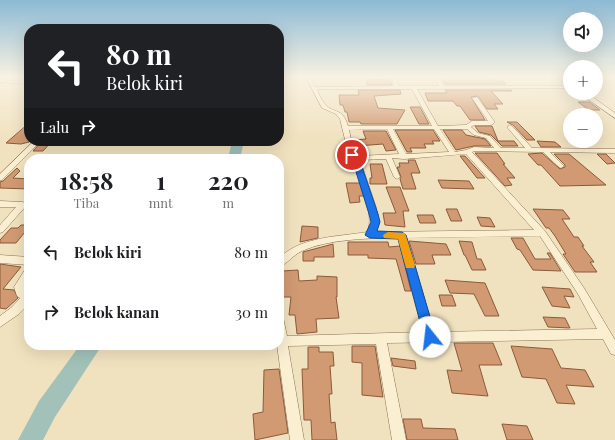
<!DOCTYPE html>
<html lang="id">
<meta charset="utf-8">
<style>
:root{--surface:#fff;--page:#f6f6f6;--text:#202124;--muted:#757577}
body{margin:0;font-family:"Playfair Display",serif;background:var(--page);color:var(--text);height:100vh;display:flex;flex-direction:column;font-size:15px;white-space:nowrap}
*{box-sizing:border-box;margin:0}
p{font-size:13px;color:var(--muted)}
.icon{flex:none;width:22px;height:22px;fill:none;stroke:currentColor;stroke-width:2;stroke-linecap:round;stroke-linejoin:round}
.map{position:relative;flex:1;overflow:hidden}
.drawer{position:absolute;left:24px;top:154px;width:260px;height:196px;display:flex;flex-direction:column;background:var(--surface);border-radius:16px;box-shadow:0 4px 16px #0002}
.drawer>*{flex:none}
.banner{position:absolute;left:24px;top:24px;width:260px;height:122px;border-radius:16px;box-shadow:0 4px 16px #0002;background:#202124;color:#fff;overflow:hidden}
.fabs{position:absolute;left:563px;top:12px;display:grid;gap:8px}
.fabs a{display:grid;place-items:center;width:40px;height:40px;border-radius:50%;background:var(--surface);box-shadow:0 4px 16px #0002;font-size:20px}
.pin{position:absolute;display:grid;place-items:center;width:34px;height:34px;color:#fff;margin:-17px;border:2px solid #fff;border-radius:50%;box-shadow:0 1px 4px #0007}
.me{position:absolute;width:44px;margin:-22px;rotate:344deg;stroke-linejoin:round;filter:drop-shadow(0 0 3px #0008)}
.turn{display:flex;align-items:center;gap:14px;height:84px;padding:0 16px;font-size:18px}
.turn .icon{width:52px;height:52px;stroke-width:2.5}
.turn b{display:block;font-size:28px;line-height:34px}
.then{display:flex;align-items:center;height:38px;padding:0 16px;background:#0003;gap:8px;font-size:15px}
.eta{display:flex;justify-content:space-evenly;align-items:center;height:68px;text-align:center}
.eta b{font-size:24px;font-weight:700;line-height:28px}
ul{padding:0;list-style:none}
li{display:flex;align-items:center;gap:12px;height:60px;padding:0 16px}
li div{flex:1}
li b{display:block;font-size:15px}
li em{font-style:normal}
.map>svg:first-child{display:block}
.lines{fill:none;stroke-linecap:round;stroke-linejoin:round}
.river{fill:#a2c2b9;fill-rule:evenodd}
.building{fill:#d19a72;stroke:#8b5a3a}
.minor-casing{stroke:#8a7256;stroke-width:1}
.secondary-casing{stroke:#6c5339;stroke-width:1}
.minor{fill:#fbefd2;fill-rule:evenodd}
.secondary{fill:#fbefd2;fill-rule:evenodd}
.route{fill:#1a73e8;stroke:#114b97}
.slow{fill:#f59e0b}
</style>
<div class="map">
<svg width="615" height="440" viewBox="0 0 615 440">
<rect width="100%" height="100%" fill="#f1e2bf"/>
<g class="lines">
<path class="river" d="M232,141H244L240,159H228Z
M80,345H102L55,417L43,440H18L39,401Z"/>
</g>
<path class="building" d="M440,77H493L497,81H503L506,84H445Z
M389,79L392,85H367L366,80Z
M358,90H400L401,94L374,96L378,108L405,110L397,124H361L360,122H349L347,112H345L343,105H340L339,95H359Z
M445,90H511L512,91H491L503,104H494L498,109H487L478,96L471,97L485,120H470L460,106H457L453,101H428L425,93H447Z
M578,102H589L600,110H589Z
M410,107H420L429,124H419Z
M507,122H517L535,140H527L513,125Z
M29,123V142L21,144L6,143Z
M475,126H492L498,141H514L518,146H502L491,135L479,132Z
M395,130H433L440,141H432L434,144H424L426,148H410L412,152H407Z
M443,130H462L466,135L485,139L491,146H474L456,150Z
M363,131H386L396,150L386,151L383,144L357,146L354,140L366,139Z
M42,141H52L43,151H33Z
M537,141L555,142L561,147H541Z
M475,153H497L505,164H503L515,178H507L512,185L505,186Z
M542,153L560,169L565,167V165L554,154H569L606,185L560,186L541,165H538L528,154Z
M597,154H606L615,163L607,164Z
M460,156H465L485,178H477Z
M408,160H415L420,173H411L416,189H403L400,179L401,177L397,167H400L399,163H409Z
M370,164H382L387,184H370V178H372Z
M17,168L20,171L13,178L29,179V189L0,188V182L3,181Z
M438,180L469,181L474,189L442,188Z
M346,183H360L364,196H359L360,202L350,203Z
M386,187H400L409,211H403L405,227L385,225L383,213H396Z
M446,209H457L462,221H451Z
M533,209L563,210L570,219H562L574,237H578L584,246H582L594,262H590L597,272H575L563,254H566L555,236L549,228H546Z
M417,215H433L436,223H420Z
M477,217L490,218L495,227L481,226Z
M21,225H29V227L16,243H0V240L11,228H18Z
M302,226L318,227V238L300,242Z
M511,238H523L535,259H551L547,253H550L561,271L533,270L520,250L517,249Z
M409,241L446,244L451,255H432L435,264H416Z
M459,241L472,242L477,259H481L486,270H472L465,255H464Z
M348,242H388L389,247L400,246L411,291H405L396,259L368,258V255H348Z
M333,244L334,257H314V261H303V252Z
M0,264L21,267L3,289L14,290L18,298L6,309L0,308Z
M298,270L299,281L317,280V276L337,277V297H336L339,318L316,319L317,332L297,334L295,315H289L291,297H283L282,271Z
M445,280L485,283L499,316H485L474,294L450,293Z
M542,287L570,289L574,297L564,296L570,308L552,306Z
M439,295H452L456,306H442Z
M543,317L565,318L570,328L548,327Z
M454,343H493L502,365H479L488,396L452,393L447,370L462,371Z
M352,346H375L383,397L362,395V363L352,362Z
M511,346L552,349L561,368L585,370L594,387L566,385L575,404L557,403L546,379L522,377Z
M308,347H319V352H333L334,366H330L332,394H329L331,423L335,422L337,440H312L311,420H304L302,369H308Z
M391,358L415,361L416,369L393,366Z
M279,369L288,433L255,440L253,414L263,412L264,370Z
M403,419H421L423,428L455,429L458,440H407Z
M502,424L527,426L533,440H507Z"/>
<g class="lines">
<defs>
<path id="minor" d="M306,77H310L315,87L394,86L391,77H395L399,86H439L434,77H438L444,86H570V88L417,89L438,126L466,125L472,121H488L472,98L477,97L494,121V123L491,125H474L471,127L478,133L490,136L501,148H525L507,127L510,125L512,126L532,148L615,149V153L550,152L564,166L561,168L559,167L543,152L475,151L472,152L545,231L584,288L615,340V355L611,354L603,339L387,343L406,440H392L376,344L288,346L304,440H290L277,345H279V315L283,317L287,336L423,332L399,238C369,238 328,239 302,251C293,255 287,264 279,267V258C302,236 338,237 367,232C376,217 358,175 353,158L348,152L340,119L336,114L322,108ZM317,89H412L432,126H348C342,106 334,115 325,104C321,100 319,94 317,89ZM387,129L399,154L358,156L354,152L349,130ZM393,129H434L449,152L406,154ZM440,129H467L474,135L486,138L494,148L474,147L466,150L455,152ZM466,154L534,230L376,232L379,222L376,207L360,160L386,159L394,177L397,179L400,177L392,158L404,159ZM540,236L578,294L597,329L434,332L407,238Z
M0,80L29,82V84L0,82Z
M34,141H41L2,180H0V174Z
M0,201L23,202L27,205L3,232L0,233V225L16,207H0Z
M0,255L29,257V265L0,263Z
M29,267V279L24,287V290L29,292V301L26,307L19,314L0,327V316L12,307L20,298L17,296L14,287L26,268Z"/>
<path id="secondary" d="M556,77H563L570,81V86Z
M579,93H587L615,113V118Z"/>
</defs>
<use href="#minor" class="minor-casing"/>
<use href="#secondary" class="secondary-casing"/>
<use href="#minor" class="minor"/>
<use href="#secondary" class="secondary"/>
</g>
<linearGradient id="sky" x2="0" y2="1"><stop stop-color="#8cbad5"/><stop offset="0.56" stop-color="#f9f2e2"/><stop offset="1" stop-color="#f9f2e2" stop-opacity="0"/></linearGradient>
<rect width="615" height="138" fill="url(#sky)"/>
<path class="route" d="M350,153H355L359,158L378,214L380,222L377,231L402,232L406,235L436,337L435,341L430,343L426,341L424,337L398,239L370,238L365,235L371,222L369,214L352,159L348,155Z"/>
<path class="slow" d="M388,232L405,233L415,265L414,268H406L398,239L384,238L383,235Z"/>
</svg>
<div class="fabs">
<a><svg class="icon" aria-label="sound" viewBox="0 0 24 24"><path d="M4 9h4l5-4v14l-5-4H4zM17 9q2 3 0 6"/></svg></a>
<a>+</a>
<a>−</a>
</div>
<div class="pin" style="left:352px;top:155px;background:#d93025"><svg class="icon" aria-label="arrive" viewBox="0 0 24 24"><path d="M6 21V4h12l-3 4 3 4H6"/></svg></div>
<svg class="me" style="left:430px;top:337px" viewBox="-20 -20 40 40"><circle r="19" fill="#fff"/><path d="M0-13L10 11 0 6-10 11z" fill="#1a73e8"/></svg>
<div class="banner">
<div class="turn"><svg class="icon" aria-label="left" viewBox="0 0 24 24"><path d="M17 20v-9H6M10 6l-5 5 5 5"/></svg><div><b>80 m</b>Belok kiri</div></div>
<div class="then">Lalu<svg class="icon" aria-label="right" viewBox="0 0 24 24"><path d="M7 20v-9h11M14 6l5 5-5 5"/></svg></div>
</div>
<section class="drawer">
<div class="eta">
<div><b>18:58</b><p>Tiba</p></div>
<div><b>1</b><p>mnt</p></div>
<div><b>220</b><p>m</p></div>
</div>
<ul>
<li><svg class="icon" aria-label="left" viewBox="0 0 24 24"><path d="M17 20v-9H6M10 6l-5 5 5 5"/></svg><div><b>Belok kiri</b></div><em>80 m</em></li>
<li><svg class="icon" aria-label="right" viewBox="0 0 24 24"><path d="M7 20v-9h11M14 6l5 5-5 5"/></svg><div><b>Belok kanan</b></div><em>30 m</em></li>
</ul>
</section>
</div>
